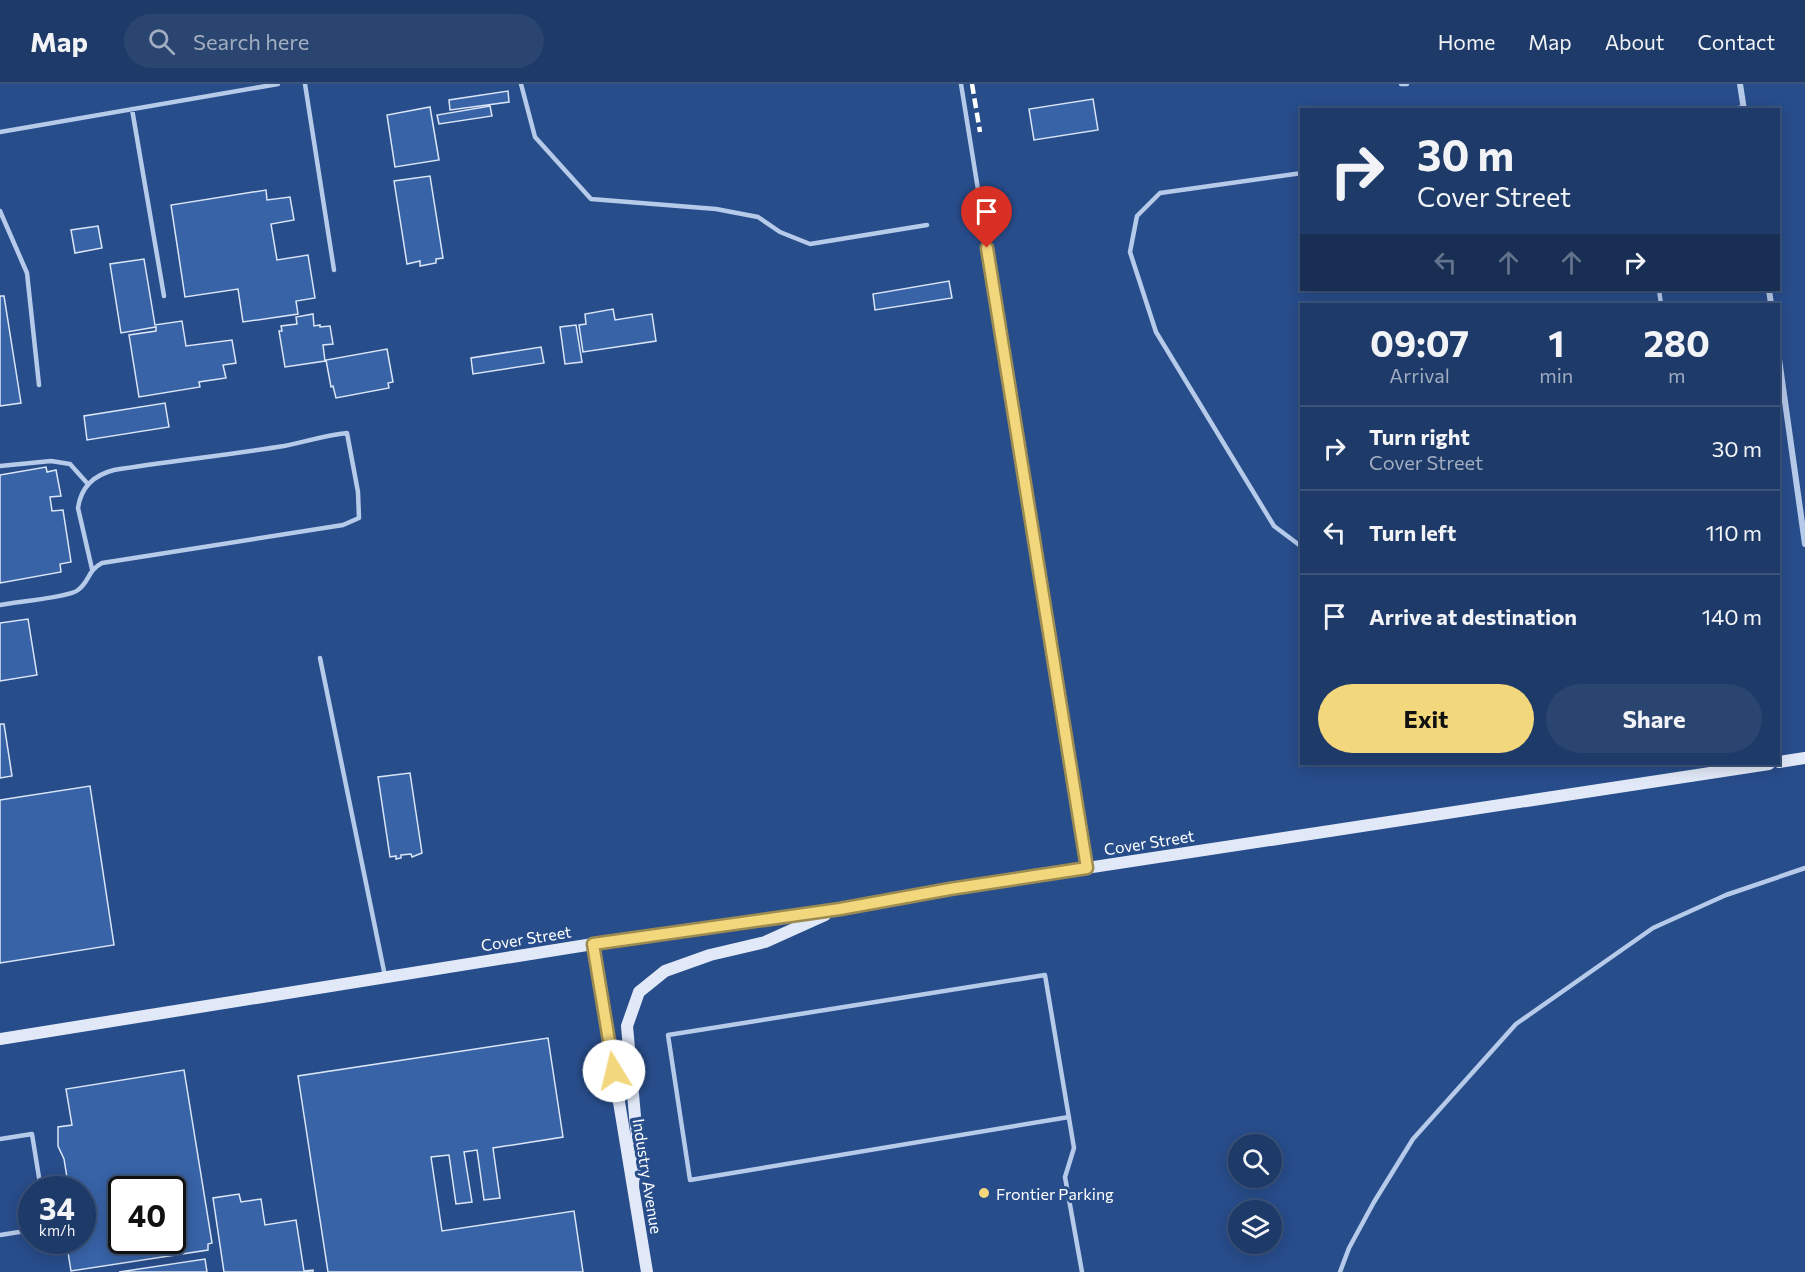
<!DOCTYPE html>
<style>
:root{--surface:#1e3a68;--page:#2b4571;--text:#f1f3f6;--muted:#a1adc0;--line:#3c547c;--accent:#f2d77c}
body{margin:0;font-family:Commissioner,sans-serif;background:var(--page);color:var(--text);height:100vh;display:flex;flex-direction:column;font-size:22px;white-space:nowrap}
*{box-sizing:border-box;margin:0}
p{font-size:20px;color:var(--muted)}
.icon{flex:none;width:33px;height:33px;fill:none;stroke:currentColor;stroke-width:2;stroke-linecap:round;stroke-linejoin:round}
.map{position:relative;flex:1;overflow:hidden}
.drawer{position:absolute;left:1300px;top:219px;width:480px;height:462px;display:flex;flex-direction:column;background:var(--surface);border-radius:0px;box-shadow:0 3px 15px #0003,0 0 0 2px var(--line)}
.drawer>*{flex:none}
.top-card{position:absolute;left:1300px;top:24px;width:480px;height:183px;border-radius:0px;box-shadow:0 3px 15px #0003,0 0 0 2px var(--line);background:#1e3a68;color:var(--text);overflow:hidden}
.controls{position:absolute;left:1228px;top:1050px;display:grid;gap:12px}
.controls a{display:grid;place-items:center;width:54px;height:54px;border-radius:50%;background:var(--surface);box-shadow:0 3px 15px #0003,0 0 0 2px var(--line);font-size:30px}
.speed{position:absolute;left:18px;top:1092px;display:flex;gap:12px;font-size:30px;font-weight:700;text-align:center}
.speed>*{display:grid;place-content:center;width:78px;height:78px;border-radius:50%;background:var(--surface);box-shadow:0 3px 15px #0003,0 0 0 2px var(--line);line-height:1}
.speed small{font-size:15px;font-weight:400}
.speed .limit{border:3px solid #111;border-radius:9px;background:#fff;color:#111}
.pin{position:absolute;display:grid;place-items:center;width:51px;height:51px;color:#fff;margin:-62px -26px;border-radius:50% 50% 50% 0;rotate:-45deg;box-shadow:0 0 6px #0007}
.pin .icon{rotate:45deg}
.me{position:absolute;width:66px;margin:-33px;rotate:351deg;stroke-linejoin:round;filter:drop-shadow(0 0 4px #0008)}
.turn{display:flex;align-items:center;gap:21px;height:126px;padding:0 18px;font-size:27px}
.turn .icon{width:78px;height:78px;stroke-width:2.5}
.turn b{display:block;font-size:42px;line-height:51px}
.lanes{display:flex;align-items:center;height:57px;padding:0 18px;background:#0003;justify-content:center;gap:30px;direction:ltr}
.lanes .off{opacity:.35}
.eta{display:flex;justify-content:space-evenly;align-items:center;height:102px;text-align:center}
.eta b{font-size:36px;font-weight:700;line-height:42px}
.primary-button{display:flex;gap:12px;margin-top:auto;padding:12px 18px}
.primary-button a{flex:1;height:69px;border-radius:36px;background:var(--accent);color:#111;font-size:24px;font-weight:700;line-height:69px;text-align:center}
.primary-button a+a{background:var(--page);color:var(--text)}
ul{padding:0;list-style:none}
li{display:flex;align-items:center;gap:18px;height:84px;padding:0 18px;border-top:2px solid var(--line)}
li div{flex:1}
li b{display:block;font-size:22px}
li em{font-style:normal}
header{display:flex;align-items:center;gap:36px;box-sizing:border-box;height:84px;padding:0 30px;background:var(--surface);border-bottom:2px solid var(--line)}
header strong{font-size:28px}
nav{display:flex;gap:33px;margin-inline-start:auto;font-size:21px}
.search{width:420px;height:54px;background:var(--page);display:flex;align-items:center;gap:15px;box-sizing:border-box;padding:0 21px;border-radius:33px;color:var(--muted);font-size:22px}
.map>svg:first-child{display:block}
.building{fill:#3863a7;stroke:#dae6f7;stroke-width:1.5;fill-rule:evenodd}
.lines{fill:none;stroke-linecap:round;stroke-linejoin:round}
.lane{stroke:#b6caea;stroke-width:4.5}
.street{stroke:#b6caea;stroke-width:6}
.secondary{stroke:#e1e9f8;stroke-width:12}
.rail{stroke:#fff;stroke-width:4.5;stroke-dasharray:10 4.5;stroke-linecap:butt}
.route-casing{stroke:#9d8c51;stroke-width:15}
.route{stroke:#f2d77c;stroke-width:10}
.poi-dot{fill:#f2d77c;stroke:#284d8b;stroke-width:2}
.labels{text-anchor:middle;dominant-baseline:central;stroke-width:6;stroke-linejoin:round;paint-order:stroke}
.street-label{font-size:16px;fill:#fff;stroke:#284d8b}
.poi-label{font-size:16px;fill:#fff;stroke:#284d8b;text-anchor:start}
</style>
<header>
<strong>Map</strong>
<div class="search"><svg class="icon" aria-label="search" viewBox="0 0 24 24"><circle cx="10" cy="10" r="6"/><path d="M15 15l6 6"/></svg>Search here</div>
<nav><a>Home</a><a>Map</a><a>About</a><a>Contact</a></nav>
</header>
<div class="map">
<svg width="1805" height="1188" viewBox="0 0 1805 1188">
<rect width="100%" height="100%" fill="#284d8b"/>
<path class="building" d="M508,7L509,18L450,26L449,16Z
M1093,15L1098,46L1034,56L1029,25Z
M490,22L492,32L439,40L437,31Z
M430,23L439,76L395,83L387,31Z
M430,92L443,174L436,175V179L420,182V177L407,180L394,97Z
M266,106L267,116L290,113L294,136L271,140L277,176L308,171L315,214L296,217L298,230L243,238L238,205L185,213L171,121Z
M98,142L102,164L75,169L71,146Z
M144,175L155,241L182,237L186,262L232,256L236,279L223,281L226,294L199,298L200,303L139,313L129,251L156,247V243L121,249L110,180Z
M949,197L952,214L875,226L873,210Z
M0,212H4L21,319L0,322Z
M613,225L615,236L652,230L656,257L583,268L579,241L586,240L585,230Z
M313,230L314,242L320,241V243L330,242L333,260L323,261L325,277L285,283L279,247H282L281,242L297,240L296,233Z
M576,241L582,278L565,280L560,243Z
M541,263L544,279L473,290L471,274Z
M387,265L393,298L388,299L389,304L336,314L333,302L331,303L326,276Z
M165,319L169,343L87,356L84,332Z
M46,383L47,388L56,386L61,412L50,413L52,427L63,426L71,478L60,480L61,488L0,499V391Z
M28,535L37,591L0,597V539Z
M0,640H4L12,692L0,694Z
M410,689L422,769L412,773L411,770L401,771V774L396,775V772L390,773L378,693Z
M90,702L114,861L0,879V716Z
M548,954L563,1053L493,1064L500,1114L484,1116L477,1066L464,1068L472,1118L456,1120L449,1071L431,1073L442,1147L574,1127L583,1188H328L298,992Z
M184,986L212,1159L208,1160V1166L71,1187L66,1156H82V1106H69L64,1075L58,1062V1043L72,1041L66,1005ZM122,1106H172V1156H122Z
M239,1110L241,1118L261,1115L265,1141L296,1136L304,1187L313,1186V1188H224L213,1114Z
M205,1175L207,1188H119Z"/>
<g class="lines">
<path class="lane" d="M305,0L334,186
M521,0L535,53L591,115L716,125L758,133L780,148L810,160L927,141
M961,0L1087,782
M1401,0H1407
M132,25L164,212
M1728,26L1744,23
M0,48L278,0
M1302,89L1160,109L1137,132L1130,168L1156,248L1274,442L1302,463
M0,127L27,189L39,301
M1659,206L1661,220
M0,382L51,377L70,380L87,399
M0,521C14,518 71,513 78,506C90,497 87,487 102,479L343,441L359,434L358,408L347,349C326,351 305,358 284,362C228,371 171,377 114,386C94,391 81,402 78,424L92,485
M320,574L385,892
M1069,1033L690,1096L668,951L1045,891L1074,1064L1065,1093L1082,1188
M0,1055L32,1050L41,1106
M0,1151L32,1146
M1340,1188L1349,1164L1374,1118L1413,1055L1516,940L1653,844L1726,811L1805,784"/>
<path class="street" d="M1740,0L1744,26
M1769,206L1771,220
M1779,275L1805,460"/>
<path class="secondary" d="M1779,678L1805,674
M593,860L647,1188
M0,955L593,860L840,825L949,805L1769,680
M633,1103L637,1055L627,942L639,908L665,887L710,871L765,858L825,831"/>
<path class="rail" d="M972,0L980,48"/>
</g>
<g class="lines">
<defs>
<path id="route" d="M614,987L593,860L840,825L950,805L1087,784L987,164"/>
</defs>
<use href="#route" class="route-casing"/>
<use href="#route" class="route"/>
</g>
<circle class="poi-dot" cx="984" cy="1109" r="6"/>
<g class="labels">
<g class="street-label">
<text transform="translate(1149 758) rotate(-9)">Cover Street</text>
<text transform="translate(526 854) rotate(-9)">Cover Street</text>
<text transform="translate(648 1092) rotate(81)">Industry Avenue</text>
</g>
<g class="poi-label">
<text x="996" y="1109">Frontier Parking</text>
</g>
</g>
</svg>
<div class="controls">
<a><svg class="icon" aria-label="search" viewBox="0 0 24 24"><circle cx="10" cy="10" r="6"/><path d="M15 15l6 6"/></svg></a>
<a><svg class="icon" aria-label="layers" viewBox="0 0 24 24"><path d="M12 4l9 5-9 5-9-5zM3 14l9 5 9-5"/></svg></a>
</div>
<div class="speed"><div>34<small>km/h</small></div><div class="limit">40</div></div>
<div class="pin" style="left:987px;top:164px;background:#d93025"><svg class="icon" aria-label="arrive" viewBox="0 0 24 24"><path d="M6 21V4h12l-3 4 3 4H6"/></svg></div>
<svg class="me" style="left:614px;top:987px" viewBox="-20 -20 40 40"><circle r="19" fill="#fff"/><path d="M0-13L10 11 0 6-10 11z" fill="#f2d77c"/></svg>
<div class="top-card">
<div class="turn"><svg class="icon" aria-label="right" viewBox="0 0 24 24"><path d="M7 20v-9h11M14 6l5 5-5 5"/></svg><div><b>30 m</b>Cover Street</div></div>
<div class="lanes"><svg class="icon off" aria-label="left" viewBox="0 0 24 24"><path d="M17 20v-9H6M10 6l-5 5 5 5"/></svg><svg class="icon off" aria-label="ahead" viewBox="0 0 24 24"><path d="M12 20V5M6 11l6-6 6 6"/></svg><svg class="icon off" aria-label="ahead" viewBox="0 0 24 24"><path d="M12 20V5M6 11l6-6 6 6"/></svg><svg class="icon" aria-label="right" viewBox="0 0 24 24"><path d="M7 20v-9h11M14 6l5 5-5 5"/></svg></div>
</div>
<section class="drawer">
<div class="eta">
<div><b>09:07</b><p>Arrival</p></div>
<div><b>1</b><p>min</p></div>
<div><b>280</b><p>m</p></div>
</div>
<ul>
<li><svg class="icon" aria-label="right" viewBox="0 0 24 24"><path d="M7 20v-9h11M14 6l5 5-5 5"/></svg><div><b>Turn right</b><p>Cover Street</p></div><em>30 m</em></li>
<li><svg class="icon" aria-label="left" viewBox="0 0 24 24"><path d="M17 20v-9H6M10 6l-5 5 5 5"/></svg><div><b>Turn left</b></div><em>110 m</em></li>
<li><svg class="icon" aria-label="arrive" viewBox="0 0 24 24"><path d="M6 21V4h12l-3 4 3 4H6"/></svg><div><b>Arrive at destination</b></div><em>140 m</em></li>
</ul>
<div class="primary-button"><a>Exit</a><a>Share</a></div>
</section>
</div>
